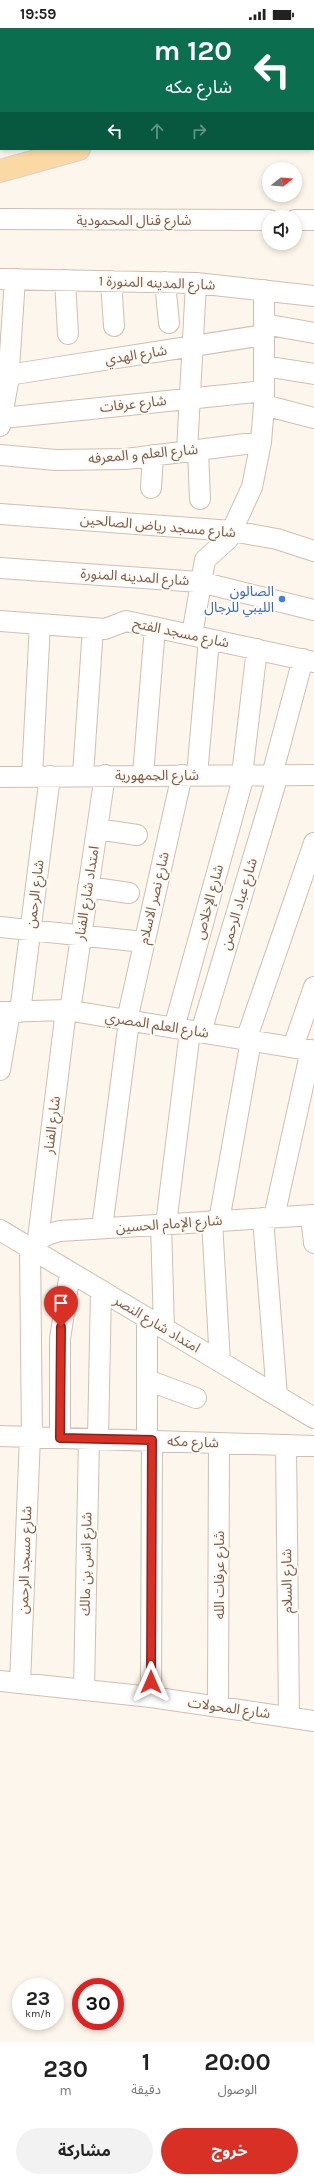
<!DOCTYPE html>
<html lang="ar">
<meta charset="utf-8">
<style>
:root{--surface:#fff;--page:#f2f2f2;--text:#222;--muted:#767676;--accent:#d93025}
body{margin:0;font-family:Karla,"Noto Sans Arabic",sans-serif;background:var(--page);color:var(--text);direction:rtl;height:100vh;display:flex;flex-direction:column;font-size:15px;white-space:nowrap}
*{box-sizing:border-box;margin:0}
p{font-size:13px;color:var(--muted)}
.icon{flex:none;width:22px;height:22px;fill:none;stroke:currentColor;stroke-width:2;stroke-linecap:round;stroke-linejoin:round}
.map{position:relative;height:2014px;overflow:hidden;direction:ltr}
.side{display:flex;flex-direction:column;background:var(--surface);flex:1}
.side>*{flex:none}
.top-card{position:absolute;left:0px;top:0px;width:314px;height:122px;box-shadow:0 2px 6px #0003;direction:rtl;background:#0b6e4f;color:#fff;overflow:hidden}
.needle{width:26px;rotate:73deg}
.fabs{position:absolute;left:262px;top:134px;display:grid;gap:8px}
.fabs a{display:grid;place-items:center;width:40px;height:40px;border-radius:50%;background:var(--surface);box-shadow:0 2px 6px #0003;font-size:20px}
.speed{position:absolute;left:12px;top:1950px;display:flex;gap:8px;font-size:20px;font-weight:700;text-align:center}
.speed>*{display:grid;place-content:center;width:52px;height:52px;border-radius:50%;background:var(--surface);box-shadow:0 2px 6px #0003;line-height:1}
.speed small{font-size:10px;font-weight:400}
.speed .limit{border:6px solid #d22;background:#fff;color:#111}
.pin{position:absolute;display:grid;place-items:center;width:34px;height:34px;color:#fff;margin:-41px -17px;border-radius:50% 50% 50% 0;rotate:-45deg;box-shadow:0 0 4px #0007}
.pin .icon{rotate:45deg}
.me{position:absolute;width:44px;margin:-22px;rotate:0deg;stroke-linejoin:round;filter:drop-shadow(0 0 3px #0008)}
.turn{display:flex;align-items:center;gap:14px;height:84px;padding:0 16px;font-size:18px}
.turn .icon{width:52px;height:52px;stroke-width:2.5}
.turn b{display:block;font-size:28px;line-height:34px}
.lanes{display:flex;align-items:center;height:38px;padding:0 16px;background:#0003;justify-content:center;gap:20px;direction:ltr}
.lanes .off{opacity:.35}
.eta{display:flex;justify-content:space-evenly;align-items:center;height:68px;text-align:center}
.eta b{font-size:24px;font-weight:700;line-height:28px}
.button{display:flex;gap:8px;margin-top:auto;padding:8px 16px}
.button a{flex:1;height:46px;border-radius:24px;background:var(--accent);color:#fff;font-size:16px;font-weight:700;line-height:46px;text-align:center}
.button a+a{background:var(--page);color:var(--text)}
.status{display:flex;justify-content:space-between;align-items:center;height:28px;padding:0 20px;background:var(--surface);direction:ltr}
.status svg{height:11px;fill:currentColor}
.map>svg:first-child{display:block}
.green{fill:#d8ecc9}
.lines{fill:none;stroke-linecap:round;stroke-linejoin:round}
.minor-casing{stroke:#d1beb0;stroke-width:22}
.major-casing{stroke:#dad1cd;stroke-width:24}
.minor{stroke:#fff;stroke-width:20}
.major{stroke:#fbd9a5;stroke-width:22}
.route-casing{stroke:#8d1f18;stroke-width:10}
.route{stroke:#d93025;stroke-width:7}
.shop-dot{fill:#3f7fe0;stroke:#fffaf3;stroke-width:1.5}
.labels{text-anchor:middle;dominant-baseline:central;stroke-width:4;stroke-linejoin:round;paint-order:stroke}
.street-label{font-size:14px;fill:#7a5c4d;stroke:#fffaf3}
.shop-label{font-size:14px;fill:#366cbe;stroke:#fffaf3;text-anchor:end}
</style>
<div class="status"><b>19:59</b><svg viewBox="0 0 49 12"><path d="M0 12V9h3v3zM5 12V6h3v6zM10 12V3h3v9zM15 12V0h3v12zM26 1h20v11H26zM47 4h2v5h-2z"/></svg></div>
<div class="map">
<svg width="314" height="2014" viewBox="0 0 314 2014">
<rect width="100%" height="100%" fill="#fdf6ec"/>
<path class="green" d="M0,0H261V1H1L0,25Z"/>
<g class="lines">
<defs>
<path id="minor" d="M0,191L269,192
M295,192H314
M0,251L196,255L314,268
M65,252L68,306
M111,253L114,298
M165,254L169,295
M264,296L314,305
M264,338L314,346
M8,347L264,307
M264,377L314,390
M3,390L264,363
M0,398L8,355L15,251
M198,422L200,471
M187,423L196,255
M0,427L56,432L126,431L261,414
M151,460L153,427
M0,486L232,503L277,511L314,523
M0,540L200,554L314,582
M0,593L105,601L126,593L314,634
M192,607L205,532L228,511L252,459L261,414L264,377V262
M83,747L93,600
M143,747L155,599
M197,747L209,611
M242,747L257,621
M272,747L303,631
M32,748L40,596
M0,749L314,747
M97,801L137,807
M88,859L129,865
M0,899L144,914
M70,983L105,747
M0,984L66,982L314,1023
M20,984L50,748
M127,992L182,747
M174,1000L244,747
M201,1004L278,747
M246,1012L314,815
M293,1019L314,959
M0,1042L10,984
M311,1187L314,1215
M274,1189L311,1022
M263,1190L277,1368
M212,1193L220,1334
M219,1193L251,1012
M161,1196L164,1300
M166,1196L190,1003
M102,1200L129,993
M0,1202L314,1390
M38,1211L66,982
M147,1352L196,1370
M0,1408L314,1418
M32,1409L30,1220C39,1210 47,1206 60,1203L314,1187
M60,1409V1311L70,1244
M98,1411L101,1262
M147,1412V1290
M286,1417L289,1688
M0,1653L151,1669L314,1693
M20,1655L30,1409
M84,1661L89,1411
M151,1669L152,1412
M218,1678L219,1415"/>
<path id="major" d="M313,42H314
M0,68H1
M313,72L314,73
M313,110H314
M0,143L79,121"/>
</defs>
<use href="#minor" class="minor-casing"/>
<use href="#major" class="major-casing"/>
<use href="#minor" class="minor"/>
<use href="#major" class="major"/>
</g>
<g class="lines">
<defs>
<path id="route" d="M61,1299L60,1410L152,1412L151,1654"/>
</defs>
<use href="#route" class="route-casing"/>
<use href="#route" class="route"/>
</g>
<circle class="shop-dot" cx="282" cy="571" r="4"/>
<g class="labels">
<g class="street-label">
<text x="134" y="192">شارع قنال المحمودية</text>
<text transform="translate(157 255) rotate(2)">شارع المدينه المنورة 1</text>
<text transform="translate(136 327) rotate(-9)">شارع الهدي</text>
<text transform="translate(133 376) rotate(-6)">شارع عرفات</text>
<text transform="translate(143 426) rotate(-5)">شارع العلم و المعرفه</text>
<text transform="translate(158 498) rotate(5)">شارع مسجد رياض الصالحين</text>
<text transform="translate(135 549) rotate(4)">شارع المدينه المنورة</text>
<text transform="translate(181 605) rotate(12)">شارع مسجد الفتح</text>
<text x="157" y="747">شارع الجمهورية</text>
<text transform="translate(87 865) rotate(-81)">امتداد شارع الفنار</text>
<text transform="translate(35 866) rotate(-83)">شارع الرحمن</text>
<text transform="translate(154 870) rotate(-77)">شارع نصر الاسلام</text>
<text transform="translate(209 874) rotate(-75)">شارع الإخلاص</text>
<text transform="translate(239 876) rotate(-73)">شارع عباد الرحمن</text>
<text transform="translate(157 997) rotate(9)">شارع العلم المصري</text>
<text transform="translate(52 1097) rotate(-83)">شارع الفنار</text>
<text transform="translate(169 1196) rotate(-4)">شارع الإمام الحسين</text>
<text transform="translate(157 1296) rotate(31)">امتداد شارع النصر</text>
<text transform="translate(193 1414) rotate(2)">شارع مكه</text>
<text transform="translate(25 1532) rotate(-88)">شارع مسجد الرحمن</text>
<text transform="translate(86 1536) rotate(-89)">شارع انس بن مالك</text>
<text transform="translate(219 1547) rotate(-90)">شارع عرفات الله</text>
<text transform="translate(287 1553) rotate(-91)">شارع السلام</text>
<text transform="translate(229 1680) rotate(8)">شارع المحولات</text>
</g>
<g class="shop-label">
<text x="274" y="563">الصالون<tspan x="274" dy="16">الليبي للرجال</tspan></text>
</g>
</g>
</svg>
<div class="fabs">
<a><svg class="needle" viewBox="-14 -14 28 28"><path d="M0-13l5 13h-10z" fill="#e53935"/><path d="M0 13l5-13h-10z" fill="#767676"/></svg></a>
<a><svg class="icon" aria-label="sound" viewBox="0 0 24 24"><path d="M4 9h4l5-4v14l-5-4H4zM17 9q2 3 0 6"/></svg></a>
</div>
<div class="speed"><div>23<small>km/h</small></div><div class="limit">30</div></div>
<div class="pin" style="left:61px;top:1299px;background:#d93025"><svg class="icon" aria-label="arrive" viewBox="0 0 24 24"><path d="M6 21V4h12l-3 4 3 4H6"/></svg></div>
<svg class="me" style="left:151px;top:1654px" viewBox="-20 -20 40 40"><path d="M0-17L14 15 0 8-14 15z" fill="#d93025" stroke="#fff" stroke-width="4"/></svg>
<div class="top-card">
<div class="turn"><svg class="icon" aria-label="left" viewBox="0 0 24 24"><path d="M17 20v-9H6M10 6l-5 5 5 5"/></svg><div><b>120 m</b>شارع مكه</div></div>
<div class="lanes"><svg class="icon" aria-label="left" viewBox="0 0 24 24"><path d="M17 20v-9H6M10 6l-5 5 5 5"/></svg><svg class="icon off" aria-label="ahead" viewBox="0 0 24 24"><path d="M12 20V5M6 11l6-6 6 6"/></svg><svg class="icon off" aria-label="right" viewBox="0 0 24 24"><path d="M7 20v-9h11M14 6l5 5-5 5"/></svg></div>
</div>
</div>
<section class="side">
<div class="eta">
<div><b>20:00</b><p>الوصول</p></div>
<div><b>1</b><p>دقيقة</p></div>
<div><b>230</b><p>m</p></div>
</div>
<div class="button"><a>خروج</a><a>مشاركة</a></div>
</section>
